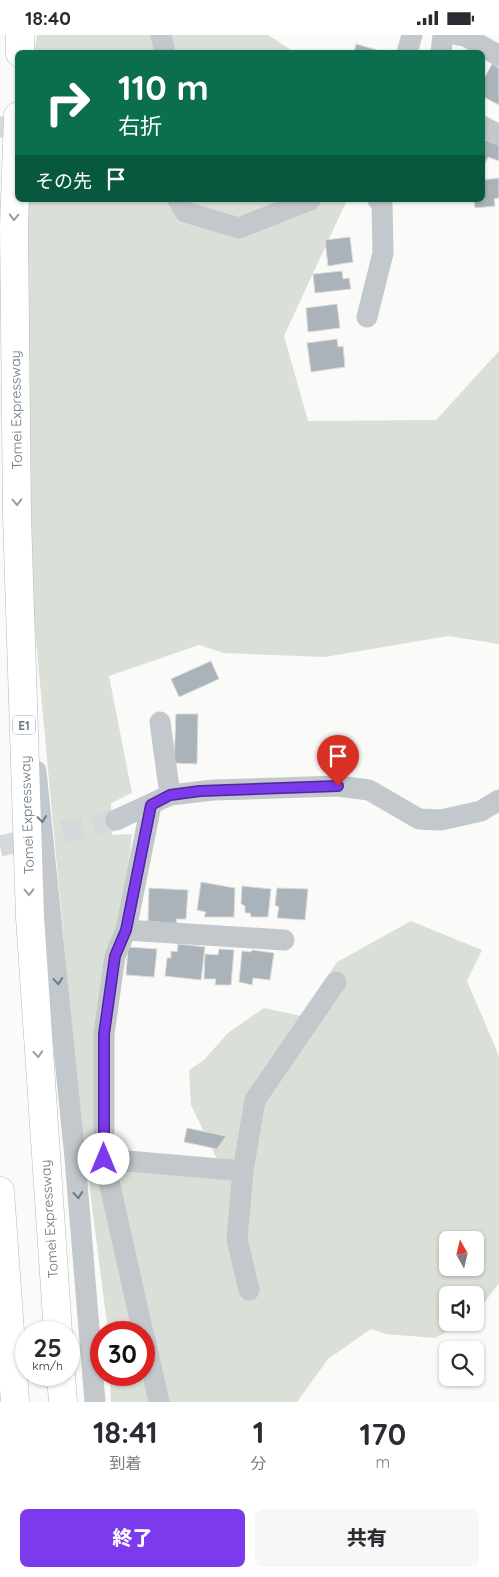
<!DOCTYPE html>
<html lang="ja">
<meta charset="utf-8">
<style>
:root{--surface:#fff;--page:#f7f7f7;--text:#2b2b33;--muted:#7c7c81;--accent:#7c3aed}
body{margin:0;font-family:Quicksand,"Noto Sans JP",sans-serif;background:var(--page);color:var(--text);height:100vh;display:flex;flex-direction:column;font-size:19px;white-space:nowrap}
*{box-sizing:border-box;margin:0}
p{font-size:16px;color:var(--muted)}
.icon{flex:none;width:28px;height:28px;fill:none;stroke:currentColor;stroke-width:2;stroke-linecap:round;stroke-linejoin:round}
.map{position:relative;height:1367px;overflow:hidden}
.sheet{display:flex;flex-direction:column;background:var(--surface);flex:1}
.sheet>*{flex:none}
.guide{position:absolute;left:15px;top:15px;width:470px;height:152px;border-radius:8px;box-shadow:0 1px 4px #0004;background:#0b6e4f;color:#fff;overflow:hidden}
.needle{width:32px;rotate:352deg}
.tools{position:absolute;left:439px;top:1196px;display:grid;gap:10px}
.tools a{display:grid;place-items:center;width:45px;height:45px;border-radius:8px;background:var(--surface);box-shadow:0 1px 4px #0004;font-size:25px}
.speed{position:absolute;left:15px;top:1286px;display:flex;gap:10px;font-size:25px;font-weight:700;text-align:center}
.speed>*{display:grid;place-content:center;width:65px;height:65px;border-radius:50%;background:var(--surface);box-shadow:0 1px 4px #0004;line-height:1}
.speed small{font-size:12px;font-weight:400}
.speed .limit{border:8px solid #d22;background:#fff;color:#111}
.pin{position:absolute;display:grid;place-items:center;width:42px;height:42px;color:#fff;margin:-51px -21px;border-radius:50% 50% 50% 0;rotate:-45deg;box-shadow:0 0 5px #0007}
.pin .icon{rotate:45deg}
.me{position:absolute;width:55px;margin:-28px;rotate:0deg;stroke-linejoin:round;filter:drop-shadow(0 0 4px #0008)}
.turn{display:flex;align-items:center;gap:18px;height:105px;padding:0 20px;font-size:22px}
.turn .icon{width:65px;height:65px;stroke-width:2.5}
.turn b{display:block;font-size:35px;line-height:42px}
.then{display:flex;align-items:center;height:48px;padding:0 20px;background:#0003;gap:10px;font-size:19px}
.eta{display:flex;justify-content:space-evenly;align-items:center;height:85px;text-align:center}
.eta b{font-size:30px;font-weight:800;line-height:35px}
.button{display:flex;gap:10px;margin-top:auto;padding:10px 20px}
.button a{flex:1;height:58px;border-radius:8px;background:var(--accent);color:#fff;font-size:20px;font-weight:800;line-height:58px;text-align:center}
.button a+a{background:var(--page);color:var(--text)}
.status{display:flex;justify-content:space-between;align-items:center;height:35px;padding:0 25px;background:var(--surface);direction:ltr}
.status svg{height:14px;fill:currentColor}
.map>svg:first-child{display:block}
.green{fill:#dadfd7;fill-rule:evenodd}
.building{fill:#aab3b9;stroke:#dcdcda}
.lines{fill:none;stroke-linecap:round;stroke-linejoin:round}
.minor-tunnel{stroke:#d5d9db;stroke-width:21;stroke-dasharray:21 11;stroke-linecap:butt}
.highway-casing{stroke:#b4b9bd;stroke-width:29}
.minor{stroke:#c3c8cc;stroke-width:21}
.highway{stroke:#fff;stroke-width:28}
.oneway{stroke:#939fa8}
.oneway2{stroke:#6a7a87}
.route-casing{stroke:#51269a;stroke-width:12}
.route{stroke:#7c3aed;stroke-width:9}
.labels{text-anchor:middle;dominant-baseline:central;stroke-width:5;stroke-linejoin:round;paint-order:stroke}
.shield{fill:#fff;stroke:#939fa8;stroke-width:1}
.shield-label{font-size:12px;font-weight:bold;fill:#657683}
.street-label{font-size:14px;fill:#657683;stroke:#fff}
</style>
<div class="status"><b>18:40</b><svg viewBox="0 0 49 12"><path d="M0 12V9h3v3zM5 12V6h3v6zM10 12V3h3v9zM15 12V0h3v12zM26 1h20v11H26zM47 4h2v5h-2z"/></svg></div>
<div class="map">
<svg width="499" height="1367" viewBox="0 0 499 1367">
<rect width="100%" height="100%" fill="#fafaf8"/>
<path class="green" d="M37,0H268L294,17L34,18Z
M25,165H347L284,301L308,386L436,385L499,316V609L448,601L325,622L224,618L199,610L109,641L132,758L111,768L112,800L132,799L98,1121L225,1141L191,1070L189,1035L204,1025L228,998L264,973L301,981L337,927L411,886L482,915L467,946L499,1021V1248L475,1280V1260H448V1288H463L435,1303L386,1299L371,1294L328,1324L297,1367H111L110,1340H144V1298L108,1297L79,1069L32,562ZM448,1205H475V1232H448Z"/>
<path class="building" d="M356,9L384,17V18H354Z
M492,29L499,33V70L482,61V47Z
M482,104L499,110V126L488,122L482,134Z
M499,143V163L494,164L495,171L475,173L474,165H482V145Z
M350,202L353,227L328,231L325,205Z
M342,236L343,244L349,243L351,254L315,258L313,239Z
M337,269L340,293L308,297L306,273Z
M337,304L338,312L343,311L345,332L311,337L307,308Z
M211,626L219,644L179,662L171,644Z
M176,679H198L197,729L174,728Z
M201,847L235,853L234,882H204L206,877L197,875Z
M242,851L271,854L268,882H251L250,878H245V871L241,869Z
M149,853L188,855L186,884H176L177,889L148,886Z
M277,853L308,854L305,885L277,883L279,872L275,870Z
M178,909L205,912L201,945L165,941L167,923H171V916L177,917Z
M128,912L157,914L154,942L126,940Z
M219,914L234,915L231,950H215L216,944H204L205,919L218,920Z
M252,915L274,918L270,945L253,943L252,950L239,947L242,916L251,917Z
M187,1093L226,1101L217,1114L184,1107Z"/>
<g class="lines">
<path class="minor-tunnel" d="M0,92H18
M0,811L116,785"/>
<defs>
<path id="highway" d="M20,18V0
M18,81L14,192L17,482L30,882L58,1298
M0,1156L15,1367
M61,1340L63,1367"/>
</defs>
<use href="#highway" class="highway-casing"/>
<path class="minor" d="M161,0L165,18
M458,0L465,1L499,21
M407,18L412,0
M441,18L443,0
M482,91L499,100
M178,165L185,177L239,193L310,165
M367,282L383,218L382,168L378,165
M160,687L170,760
M36,736L75,1123L95,1367
M116,785L170,760L214,755L338,751L369,755L419,784L441,785L481,776L499,765
M126,895L284,905
M104,1124L243,1136L255,1065L336,947
M243,1136L237,1204L249,1255
M143,1298L104,1124V999L115,921L126,895L151,770
M144,1300L159,1367"/>
<use href="#highway" class="highway"/>
</g>
<defs><path id="oneway-chevron" d="M-2-3.5L2.5 0L-2 3.5" fill="none" stroke-width="1.6" stroke-linecap="round" stroke-linejoin="round" transform="scale(1.25)"/></defs>
<g class="oneway">
<use href="#oneway-chevron" transform="translate(14 182) rotate(92)"/>
<use href="#oneway-chevron" transform="translate(17 467) rotate(89)"/>
<use href="#oneway-chevron" transform="translate(29 857) rotate(88)"/>
<use href="#oneway-chevron" transform="translate(38 1019) rotate(86)"/>
</g>
<g class="oneway2">
<use href="#oneway-chevron" transform="translate(42 784) rotate(83)"/>
<use href="#oneway-chevron" transform="translate(58 946) rotate(85)"/>
<use href="#oneway-chevron" transform="translate(78 1160) rotate(85)"/>
</g>
<g class="lines">
<defs>
<path id="route" d="M104,1124V999L115,921L126,895L151,770L170,760L200,756L338,751"/>
</defs>
<use href="#route" class="route-casing"/>
<use href="#route" class="route"/>
</g>
<g class="labels">
<rect class="shield" x="13" y="680.5" width="22" height="19" rx="4"/>
<g class="shield-label">
<text x="24" y="690">E1</text>
</g>
<g class="street-label">
<text transform="translate(16 375) rotate(-91)">Tomei Expressway</text>
<text transform="translate(27 780) rotate(-92)">Tomei Expressway</text>
<text transform="translate(49 1184) rotate(-94)">Tomei Expressway</text>
</g>
</g>
</svg>
<div class="tools">
<a><svg class="needle" viewBox="-14 -14 28 28"><path d="M0-13l5 13h-10z" fill="#e53935"/><path d="M0 13l5-13h-10z" fill="#7c7c81"/></svg></a>
<a><svg class="icon" aria-label="sound" viewBox="0 0 24 24"><path d="M4 9h4l5-4v14l-5-4H4zM17 9q2 3 0 6"/></svg></a>
<a><svg class="icon" aria-label="search" viewBox="0 0 24 24"><circle cx="10" cy="10" r="6"/><path d="M15 15l6 6"/></svg></a>
</div>
<div class="speed"><div>25<small>km/h</small></div><div class="limit">30</div></div>
<div class="pin" style="left:338px;top:751px;background:#d93025"><svg class="icon" aria-label="arrive" viewBox="0 0 24 24"><path d="M6 21V4h12l-3 4 3 4H6"/></svg></div>
<svg class="me" style="left:104px;top:1124px" viewBox="-20 -20 40 40"><circle r="19" fill="#fff"/><path d="M0-13L10 11 0 6-10 11z" fill="#7c3aed"/></svg>
<div class="guide">
<div class="turn"><svg class="icon" aria-label="right" viewBox="0 0 24 24"><path d="M7 20v-9h11M14 6l5 5-5 5"/></svg><div><b>110 m</b>右折</div></div>
<div class="then">その先<svg class="icon" aria-label="arrive" viewBox="0 0 24 24"><path d="M6 21V4h12l-3 4 3 4H6"/></svg></div>
</div>
</div>
<section class="sheet">
<div class="eta">
<div><b>18:41</b><p>到着</p></div>
<div><b>1</b><p>分</p></div>
<div><b>170</b><p>m</p></div>
</div>
<div class="button"><a>終了</a><a>共有</a></div>
</section>
